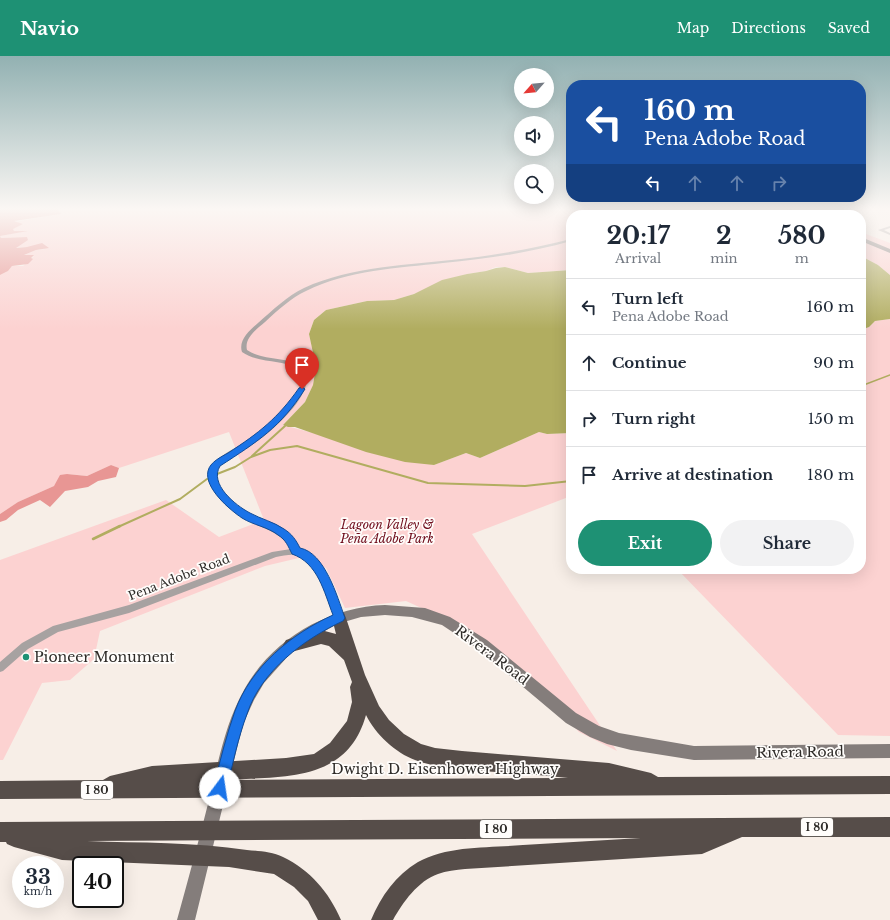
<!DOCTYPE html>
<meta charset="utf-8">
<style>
:root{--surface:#fff;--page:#f2f2f3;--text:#1f2937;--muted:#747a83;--line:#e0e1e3;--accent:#1e9174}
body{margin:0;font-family:"Libre Baskerville",serif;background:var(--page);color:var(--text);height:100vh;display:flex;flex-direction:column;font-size:15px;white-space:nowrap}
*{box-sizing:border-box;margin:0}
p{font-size:13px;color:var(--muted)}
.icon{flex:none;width:22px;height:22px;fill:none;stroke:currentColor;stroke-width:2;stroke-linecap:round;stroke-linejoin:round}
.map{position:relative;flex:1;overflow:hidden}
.drawer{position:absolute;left:566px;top:154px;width:300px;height:364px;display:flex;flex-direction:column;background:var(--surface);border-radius:16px;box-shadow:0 4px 16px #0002}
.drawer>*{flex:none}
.top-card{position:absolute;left:566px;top:24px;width:300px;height:122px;border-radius:16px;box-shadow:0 4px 16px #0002;background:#1a4fa0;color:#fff;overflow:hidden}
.needle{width:26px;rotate:243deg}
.tools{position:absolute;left:514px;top:12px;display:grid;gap:8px}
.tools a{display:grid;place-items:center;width:40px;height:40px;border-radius:50%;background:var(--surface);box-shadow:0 4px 16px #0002;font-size:20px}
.speed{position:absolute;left:12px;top:800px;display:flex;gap:8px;font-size:20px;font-weight:700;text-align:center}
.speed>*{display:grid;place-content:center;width:52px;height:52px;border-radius:50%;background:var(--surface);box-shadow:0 4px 16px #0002;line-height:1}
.speed small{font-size:10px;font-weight:400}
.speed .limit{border:2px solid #111;border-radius:6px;background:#fff;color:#111}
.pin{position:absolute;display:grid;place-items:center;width:34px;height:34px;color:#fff;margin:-41px -17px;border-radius:50% 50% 50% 0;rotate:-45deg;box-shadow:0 0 4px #0007}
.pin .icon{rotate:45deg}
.me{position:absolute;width:44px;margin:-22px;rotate:14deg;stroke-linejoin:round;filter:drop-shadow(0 0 3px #0008)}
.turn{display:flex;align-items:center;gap:14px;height:84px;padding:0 12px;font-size:18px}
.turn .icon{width:52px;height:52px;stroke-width:2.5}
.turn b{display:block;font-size:28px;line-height:34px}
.lanes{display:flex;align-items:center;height:38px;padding:0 12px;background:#0003;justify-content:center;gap:20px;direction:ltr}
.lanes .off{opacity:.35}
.eta{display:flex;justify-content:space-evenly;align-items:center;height:68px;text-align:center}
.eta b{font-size:24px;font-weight:700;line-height:28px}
.cta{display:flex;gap:8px;margin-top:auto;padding:8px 12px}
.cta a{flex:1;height:46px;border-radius:24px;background:var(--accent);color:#fff;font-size:16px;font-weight:700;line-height:46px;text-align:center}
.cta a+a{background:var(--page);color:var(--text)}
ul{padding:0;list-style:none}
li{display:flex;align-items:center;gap:12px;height:56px;padding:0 12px;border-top:1px solid var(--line)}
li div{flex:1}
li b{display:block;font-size:15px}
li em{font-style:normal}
header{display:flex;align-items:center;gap:24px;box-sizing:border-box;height:56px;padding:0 20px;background:var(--accent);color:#fff}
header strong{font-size:19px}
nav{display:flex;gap:22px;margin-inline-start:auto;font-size:14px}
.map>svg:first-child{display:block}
.green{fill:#fcd2d1}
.forest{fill:#e89694}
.water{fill:#b1ad60}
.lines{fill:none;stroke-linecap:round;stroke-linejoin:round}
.stream-far2{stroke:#b1ad60;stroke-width:1.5}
.stream-far1{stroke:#b1ad60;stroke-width:2}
.stream{stroke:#b1ad60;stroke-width:2.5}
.street{fill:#a7a2a1;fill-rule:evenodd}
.secondary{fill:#847d7b;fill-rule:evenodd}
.highway{fill:#564d49;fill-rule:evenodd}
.route{fill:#1a73e8;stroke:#114b97}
.poi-dot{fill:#1e9174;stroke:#fffdfb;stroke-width:1.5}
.labels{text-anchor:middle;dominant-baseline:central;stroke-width:3.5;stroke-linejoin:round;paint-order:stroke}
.shield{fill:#fffdfb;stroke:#6d6a67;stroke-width:1}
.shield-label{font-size:11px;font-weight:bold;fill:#2e2b28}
.park-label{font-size:12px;font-style:italic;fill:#6e0b1a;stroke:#fffdfb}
.street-label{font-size:12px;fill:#2e2b28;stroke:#fffdfb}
.near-street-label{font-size:14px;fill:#2e2b28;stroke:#fffdfb}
.near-poi-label{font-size:14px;fill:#2e2b28;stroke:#fffdfb;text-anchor:start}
</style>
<header>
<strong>Navio</strong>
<nav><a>Map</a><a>Directions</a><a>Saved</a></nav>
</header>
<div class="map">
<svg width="890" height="864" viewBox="0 0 890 864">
<rect width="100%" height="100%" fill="#f7eee7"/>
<path class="green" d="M57,152H799L817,159H571V214L528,217L505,211H496L486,215L467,218L414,238L394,244L367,245L326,254L314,264L309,278L316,311L313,329L305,346L283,369L434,409L466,397L480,402L539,376L547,378L571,377V440L472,478L617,695L579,676L539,635L470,574L406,545L345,552L326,512L303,501L265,510L100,575L94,603L70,624L42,627L3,704H0V504L166,444L219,481L264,464L229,376L119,412L111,409L87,420L67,418L54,430L18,446L0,458V219L8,215L12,210H23L34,200H22L36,194L45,193L27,191L14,192L27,181L1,182L0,180L26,175H14L12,173L23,168L13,166L61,158Z
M861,176L890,187V219L878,209L861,200Z
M890,263V680L838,679L677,513H861V274L869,271L875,265Z"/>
<path class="forest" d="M0,152H57L61,158L14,165L23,168L13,173L14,175H28L0,180L1,182L27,181L28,184L16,192L27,191L42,187L49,192L36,194L24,199H34L31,202L33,203L28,208L12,210L8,215L0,219Z
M111,409L119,412L116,421L98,425L88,431L65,435L50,451L40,444L18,454L6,464L0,466V458L18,446L54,430L60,419L67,418L87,420Z"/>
<path class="water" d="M861,200L878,209L890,219V263L875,265L869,271L861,274Z
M496,212L505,211L528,217L571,214V377L547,378L539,376L480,402L466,397L434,409L405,406L366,396L295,371H288L283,369L305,346L313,329L316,311L309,278L314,264L326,254L367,245L394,244L414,238L442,224L467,218L486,215Z"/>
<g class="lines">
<path class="stream-far2" d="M861,330L890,319"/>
<path class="stream-far1" d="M252,400L285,370
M217,418L235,411L251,401L270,394L297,390L428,427L525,430L571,425
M118,471L180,443L207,423"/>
<path class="stream" d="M93,483L120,470"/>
<path class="street" d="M653,152H658L641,159H636Z
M890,170V172L884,174L890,177V179L878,174Z
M571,183V185C529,197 486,203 443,207C398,212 348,214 306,235C291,242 278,254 265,266C257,273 244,282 247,294C263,305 288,300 301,311C324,331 271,376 256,386C244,394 230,398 220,409C217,413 215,418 216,423C217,430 223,435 228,440C234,447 240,453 248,458C269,470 286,470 299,493C302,494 306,495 308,496C327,507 336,543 343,562L342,565L339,566L336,565C328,546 320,504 297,499C290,498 282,500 276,501L129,557L58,576L28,593L3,615L0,616V606L22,587L53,570L129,549L272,496L291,493C281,475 259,472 243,462C235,457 229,451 223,444C217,438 211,432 209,424C208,417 211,410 216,405C225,396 238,391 249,384C267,374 294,350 300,330C302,324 302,317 297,313C284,303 259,308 242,296C238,284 250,274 258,267C273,254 287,240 304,232C352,210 409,209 461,203C498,199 535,192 571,183Z"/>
<path class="secondary" d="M783,152H790L807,159H799Z
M861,181L890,193V197L861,185Z
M385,549L425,552L450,561L487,584L576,657L599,670L619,677L694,690L890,688V702L694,704L631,694L607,688L590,681L566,667L478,593L442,569L412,561L385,559L361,561L337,568L304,587L289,599L264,627L254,644L244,666L238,688L195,864H177C188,824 199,784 209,744C218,707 225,668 244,634C272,583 328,551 385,549Z"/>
<path class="highway" d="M339,555L344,557L346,562L365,619L379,650L389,664L404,678L421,688L435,692L462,695L609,707L651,717L658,721L890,720V738L0,743V725L103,724L110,720L152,710L286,702L314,698L330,687L347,665L352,646L350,631L352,626L344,604L329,590L321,588L291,596L286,594L283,589L286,584L321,574L336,578L332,562L334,557ZM366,659C375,678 396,697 415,704C436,712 460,713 482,715C511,717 539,719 568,722L227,724C283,720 347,727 366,659Z
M890,761V781H742L702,798L465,813C456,814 446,815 438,818C418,825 403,846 393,864H371C381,840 396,819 418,806C449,789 489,792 523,789C562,787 602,784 641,782L87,785C140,787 195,786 247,794C259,795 272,796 283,801C310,814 329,836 341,864H318L308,845L294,831L274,818L229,811L62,804L14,791L7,788L6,786H0V766Z"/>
</g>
<linearGradient id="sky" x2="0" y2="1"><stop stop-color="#92b1b2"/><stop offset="0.56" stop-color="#fbf7f4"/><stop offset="1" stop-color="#fbf7f4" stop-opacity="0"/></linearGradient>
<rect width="890" height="273" fill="url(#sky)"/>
<path class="route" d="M302,331L305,333C281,371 257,386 220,410C209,428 235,449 250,457C261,463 274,466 284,473C292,478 296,484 300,492C325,497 337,540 345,562L343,565C304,583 261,615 247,658C238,682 233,707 227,732L225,736L220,738L215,736L213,732C220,706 226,680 235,655C251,611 291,578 333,559C324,536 318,507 292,498C288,490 286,484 278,479C268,471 253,469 242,462C230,454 204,432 208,415C210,406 221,401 228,397C259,377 278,362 299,332Z"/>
<circle class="poi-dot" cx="26" cy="601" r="4"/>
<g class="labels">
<g class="shield">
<rect x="81" y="725" width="32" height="18" rx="3"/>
<rect x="801" y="762" width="32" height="18" rx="3"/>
<rect x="480" y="764" width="32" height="18" rx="3"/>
</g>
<g class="shield-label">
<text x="97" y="734">I 80</text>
<text x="817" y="771">I 80</text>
<text x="496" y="773">I 80</text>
</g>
<g class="park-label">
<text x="387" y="468">Lagoon Valley &amp;<tspan x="387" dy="14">Peña Adobe Park</tspan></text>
</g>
<g class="street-label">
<text transform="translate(179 521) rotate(-21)">Pena Adobe Road</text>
</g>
<g class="near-street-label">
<text transform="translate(492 599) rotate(37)">Rivera Road</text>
<text transform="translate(800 696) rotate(-1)">Rivera Road</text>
<text x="445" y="713">Dwight D. Eisenhower Highway</text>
</g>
<g class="near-poi-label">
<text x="34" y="601">Pioneer Monument</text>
</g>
</g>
</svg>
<div class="tools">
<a><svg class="needle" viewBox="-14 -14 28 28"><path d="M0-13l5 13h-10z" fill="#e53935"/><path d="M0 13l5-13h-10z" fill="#747a83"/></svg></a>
<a><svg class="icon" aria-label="sound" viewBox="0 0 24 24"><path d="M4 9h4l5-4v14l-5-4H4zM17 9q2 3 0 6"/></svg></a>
<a><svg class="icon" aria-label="search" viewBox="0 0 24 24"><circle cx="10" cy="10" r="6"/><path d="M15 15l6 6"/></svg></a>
</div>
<div class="speed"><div>33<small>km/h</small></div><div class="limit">40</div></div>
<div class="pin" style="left:302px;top:333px;background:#d93025"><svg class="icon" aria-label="arrive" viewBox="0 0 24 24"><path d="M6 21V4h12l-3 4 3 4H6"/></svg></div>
<svg class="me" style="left:220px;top:732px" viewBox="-20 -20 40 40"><circle r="19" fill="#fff"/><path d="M0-13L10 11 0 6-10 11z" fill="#1a73e8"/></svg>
<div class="top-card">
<div class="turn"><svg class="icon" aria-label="left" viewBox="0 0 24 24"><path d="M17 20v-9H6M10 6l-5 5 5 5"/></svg><div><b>160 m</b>Pena Adobe Road</div></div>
<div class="lanes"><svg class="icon" aria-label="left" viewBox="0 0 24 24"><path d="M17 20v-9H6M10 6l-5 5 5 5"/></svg><svg class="icon off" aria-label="ahead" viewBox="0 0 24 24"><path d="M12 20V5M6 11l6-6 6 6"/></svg><svg class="icon off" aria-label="ahead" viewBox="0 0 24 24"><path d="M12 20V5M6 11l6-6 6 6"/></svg><svg class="icon off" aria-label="right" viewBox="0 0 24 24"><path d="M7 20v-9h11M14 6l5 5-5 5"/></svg></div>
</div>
<section class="drawer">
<div class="eta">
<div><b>20:17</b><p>Arrival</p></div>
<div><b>2</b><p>min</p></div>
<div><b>580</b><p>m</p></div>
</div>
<ul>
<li><svg class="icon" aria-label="left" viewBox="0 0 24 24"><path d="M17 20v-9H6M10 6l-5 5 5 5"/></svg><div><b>Turn left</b><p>Pena Adobe Road</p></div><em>160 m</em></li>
<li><svg class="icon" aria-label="ahead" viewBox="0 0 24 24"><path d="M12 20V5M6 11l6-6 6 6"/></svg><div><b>Continue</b></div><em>90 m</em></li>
<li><svg class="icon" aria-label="right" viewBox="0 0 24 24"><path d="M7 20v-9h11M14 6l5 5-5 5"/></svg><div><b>Turn right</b></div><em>150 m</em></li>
<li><svg class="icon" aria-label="arrive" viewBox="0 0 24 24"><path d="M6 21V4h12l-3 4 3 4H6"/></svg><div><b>Arrive at destination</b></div><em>180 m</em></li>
</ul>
<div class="cta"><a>Exit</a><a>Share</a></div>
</section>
</div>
